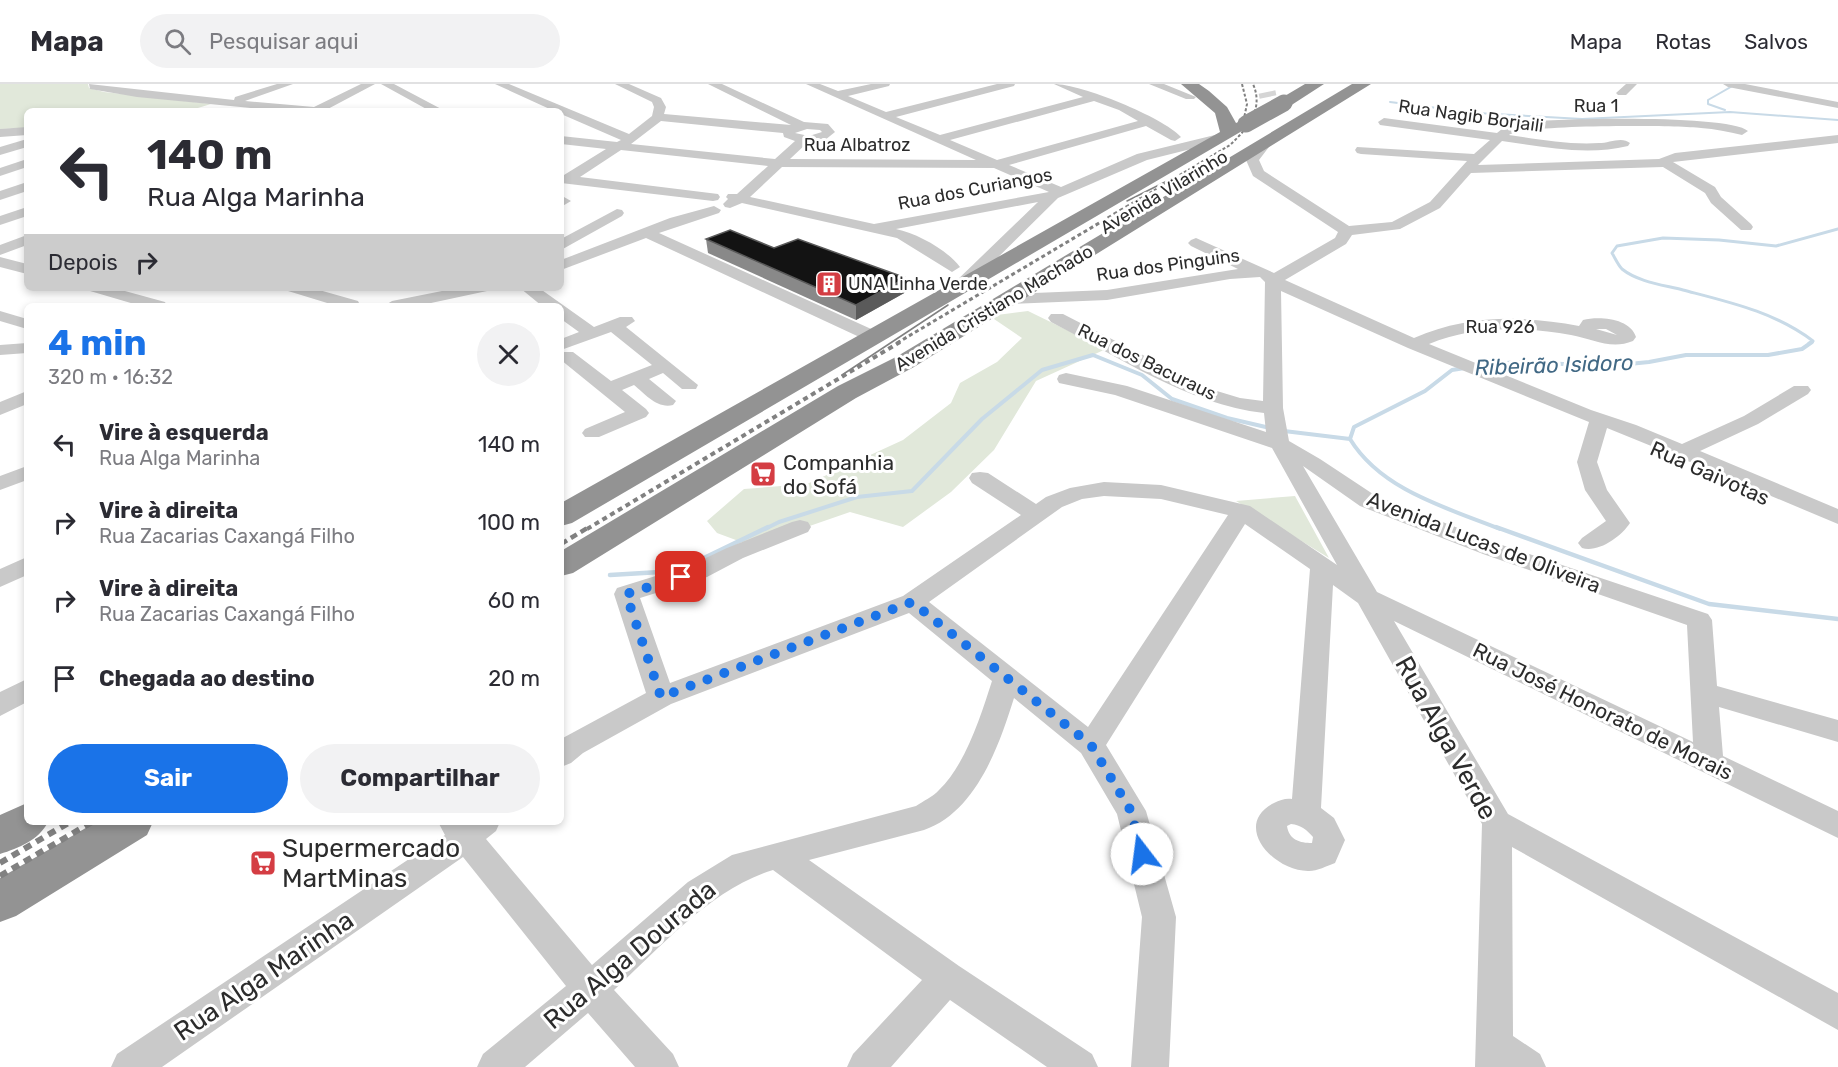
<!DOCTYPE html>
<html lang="pt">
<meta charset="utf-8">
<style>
:root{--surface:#fff;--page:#f2f2f3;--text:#2b2b33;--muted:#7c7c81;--line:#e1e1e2;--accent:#1a73e8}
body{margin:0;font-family:Rubik,sans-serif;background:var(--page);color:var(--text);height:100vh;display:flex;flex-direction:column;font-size:22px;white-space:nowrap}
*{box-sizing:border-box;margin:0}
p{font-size:20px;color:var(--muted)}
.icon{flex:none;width:33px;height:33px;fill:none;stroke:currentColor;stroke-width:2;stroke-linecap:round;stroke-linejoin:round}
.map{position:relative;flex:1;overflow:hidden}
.drawer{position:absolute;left:24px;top:219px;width:540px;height:522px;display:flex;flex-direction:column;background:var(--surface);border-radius:9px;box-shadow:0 3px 9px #0003}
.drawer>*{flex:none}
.top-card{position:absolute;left:24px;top:24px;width:540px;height:183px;border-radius:9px;box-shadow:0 3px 9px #0003;background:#fff;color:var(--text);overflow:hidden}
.pin{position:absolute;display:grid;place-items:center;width:51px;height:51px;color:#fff;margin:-26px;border-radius:12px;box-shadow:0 3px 9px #0006}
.me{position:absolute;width:66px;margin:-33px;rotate:345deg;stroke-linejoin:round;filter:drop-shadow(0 0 4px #0008)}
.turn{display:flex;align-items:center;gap:21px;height:126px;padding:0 24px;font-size:27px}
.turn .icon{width:78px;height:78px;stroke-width:2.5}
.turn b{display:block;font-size:42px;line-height:51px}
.then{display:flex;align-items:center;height:57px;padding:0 24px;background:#0003;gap:12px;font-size:22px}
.round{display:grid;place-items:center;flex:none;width:63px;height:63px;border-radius:32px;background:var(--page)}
.summary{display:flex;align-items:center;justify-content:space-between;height:102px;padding:0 24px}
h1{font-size:36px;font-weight:700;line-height:45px;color:var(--accent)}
.cta{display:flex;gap:12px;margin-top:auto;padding:12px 24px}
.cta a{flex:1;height:69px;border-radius:36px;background:var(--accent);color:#fff;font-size:24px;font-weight:700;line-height:69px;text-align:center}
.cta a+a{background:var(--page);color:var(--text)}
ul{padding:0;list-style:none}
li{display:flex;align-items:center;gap:18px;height:78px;padding:0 24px}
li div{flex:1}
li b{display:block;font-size:22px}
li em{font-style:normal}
header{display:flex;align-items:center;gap:36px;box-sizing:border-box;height:84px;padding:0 30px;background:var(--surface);border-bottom:2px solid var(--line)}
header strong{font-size:28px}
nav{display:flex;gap:33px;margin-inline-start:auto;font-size:21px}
.search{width:420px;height:54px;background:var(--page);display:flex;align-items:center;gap:15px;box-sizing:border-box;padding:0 21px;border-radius:33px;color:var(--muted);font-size:22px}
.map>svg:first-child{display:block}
.green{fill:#e1e8da}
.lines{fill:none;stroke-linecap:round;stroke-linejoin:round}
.stream-far3{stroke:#c8dae7;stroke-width:2}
.stream-far2{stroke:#c8dae7;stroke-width:3}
.stream-far1{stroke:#c8dae7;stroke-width:4}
.stream{stroke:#c8dae7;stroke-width:4.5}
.highway-tunnel{stroke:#d5d5d5;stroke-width:17;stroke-dasharray:17 8;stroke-linecap:butt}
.minor{fill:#c9c9c9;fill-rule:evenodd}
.highway{fill:#939393;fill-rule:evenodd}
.tram{stroke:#818181;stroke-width:1.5}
.rail-far4{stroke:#818181;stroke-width:2;stroke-dasharray:3 2;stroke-linecap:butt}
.rail-far3{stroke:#818181;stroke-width:3;stroke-dasharray:4 3;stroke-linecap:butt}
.rail-far2{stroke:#818181;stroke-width:4;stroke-dasharray:5 4;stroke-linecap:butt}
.rail-far1{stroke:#818181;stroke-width:4.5;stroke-dasharray:7 4.5;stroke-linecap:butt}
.rail{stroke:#818181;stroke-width:6;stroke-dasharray:8 6;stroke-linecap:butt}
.highway-bridge{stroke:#939393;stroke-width:17}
.wall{fill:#898989}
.shaded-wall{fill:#5a5a5a}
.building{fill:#131313;stroke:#5a5a5a;stroke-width:1.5}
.route{stroke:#1a73e8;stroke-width:10;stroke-dasharray:0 18}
.labels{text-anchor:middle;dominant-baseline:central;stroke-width:6;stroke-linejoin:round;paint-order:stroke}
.far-street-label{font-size:18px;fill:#2c2c2c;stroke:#fff}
.far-poi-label{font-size:18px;fill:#2c2c2c;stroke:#fff;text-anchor:start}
.poi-label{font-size:21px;fill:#2c2c2c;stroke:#fff;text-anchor:start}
.street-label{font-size:21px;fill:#2c2c2c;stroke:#fff}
.water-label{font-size:22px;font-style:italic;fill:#426985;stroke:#fff}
.near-street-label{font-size:26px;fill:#2c2c2c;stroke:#fff}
.near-poi-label{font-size:26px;fill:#2c2c2c;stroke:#fff;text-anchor:start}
</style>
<header>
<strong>Mapa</strong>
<div class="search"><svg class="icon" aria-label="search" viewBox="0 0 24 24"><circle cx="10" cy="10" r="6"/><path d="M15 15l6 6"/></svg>Pesquisar aqui</div>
<nav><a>Mapa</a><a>Rotas</a><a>Salvos</a></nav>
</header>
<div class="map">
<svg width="1838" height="983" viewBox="0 0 1838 983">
<rect width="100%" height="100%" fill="#fff"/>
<path class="green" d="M0,0H88L89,4L104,8L211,20L188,27H27V44L0,45Z
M1028,227L1106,265L1036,297L994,366L951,408L903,443L850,428L752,462L717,449L707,437L744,405L807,400L903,356L951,319L960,299L997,278L1022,254L994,235L997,231Z
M1295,412L1329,474L1236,417Z"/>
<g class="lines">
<path class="stream-far3" d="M1390,18L1477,29L1582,35L1730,28L1838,36
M1725,26L1708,20V16L1736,0"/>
<path class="stream-far2" d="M1809,259L1813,257C1775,228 1729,218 1683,206C1664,201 1638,198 1622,185C1618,181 1615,174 1612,169L1617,162L1663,154L1719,156L1776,162L1838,145"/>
<path class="stream-far1" d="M1476,282L1517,278L1609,282L1649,278L1686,271H1768L1802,265L1812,258
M1465,284L1452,286L1425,307L1354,343L1350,355C1381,406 1447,424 1500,445
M1284,347L1350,355
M765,445L779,438L857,413L912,407L982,335L1042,286L1093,271L1142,291L1172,315L1227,334L1270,344"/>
<path class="stream" d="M1496,443L1709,520L1838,535
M610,491L677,487L768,443"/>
<path class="highway-tunnel" d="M1267,8L1268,13"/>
<path class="minor" d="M89,0L234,16L235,13L277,0H293L245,17L314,23L361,0H375L324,27H281L137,13L90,5Z
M381,0H394L445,27H430Z
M495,0H509L629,50L652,32L654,23L652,18L615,0H629L661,14L666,23L664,30L791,41L708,0H722L804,38L828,40L835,48L825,56L807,59L790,75L976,76L806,0H820L838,7L871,0H890L889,2L848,12L886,28L997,0H1015L1014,2L896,33L940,51L1083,13L1054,0C1081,0 1163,33 1181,53L1175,57L1171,56L1146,42L1009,81L1061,103L1137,70L1219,50L1225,54L1223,57L1147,76L1058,114L965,206L959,208L951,203L953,200L1038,118L896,145C918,150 946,165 960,183L952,188L897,154L742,119L730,124L725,123L723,120L728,115L726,113L728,110H737L768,82L621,66L580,93L718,110L720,113L718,116L713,117L561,99V91H564L606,65L561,60V52L617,58L621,56L561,30V27H554ZM1094,17L1119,26L1138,37L997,76L950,56ZM661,37L783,49L784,53L795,57L775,75L631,60ZM807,45L820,46L822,48L809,52L795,49ZM782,83L994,84L1049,108L874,140L750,113Z
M1149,0H1164L1196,13L1194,15H1186Z
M1626,0H1637L1626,11H1618L1616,9Z
M1723,0H1745L1838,18V24L1728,3Z
M1384,34L1497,49C1503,44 1508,41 1517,39C1548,34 1730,30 1748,47L1742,51C1729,48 1715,45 1701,44C1675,41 1524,40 1509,51C1538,55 1569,61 1599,59C1609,59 1622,52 1630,59L1628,62C1587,72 1544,63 1502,57L1478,81L1659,75L1675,69L1838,51V59L1673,78L1715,103L1721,113L1751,140L1753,143L1751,146H1741L1711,119L1705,109L1663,83L1471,89L1440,124L1400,145L1352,151L1346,160L1285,196L1414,254C1467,231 1523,231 1579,242L1583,236C1599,232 1630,234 1636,253L1633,257C1611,266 1593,255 1571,251C1523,243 1474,241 1429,260L1591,326L1636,341L1682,360L1744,332L1794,302H1808L1811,306L1808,310L1758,340L1700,367L1838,425V440L1683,375L1675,377L1668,375L1665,371L1666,368L1607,344L1597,378L1607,406L1630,439C1621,453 1598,469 1582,464L1578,459L1582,454L1606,437L1585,406L1577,378L1589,338L1408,264L1281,207L1283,324L1289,357L1320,375L1376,412L1499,460L1708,530L1712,536L1717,602L1838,636V658L1719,623L1723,672L1838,727V754L1394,537L1508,730L1838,909V946L1512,763L1513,952L1540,970L1546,983H1475L1482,740L1358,519L1333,501L1321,724L1334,734L1345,756L1335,779C1327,782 1317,787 1309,787C1274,788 1231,741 1274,719C1280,716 1286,714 1292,715L1310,485L1245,440L1106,661L1146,727L1176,833L1169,983H1131L1142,833L1117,730L1081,669L1014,614C999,662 976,728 924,746L809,776L959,882L1092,970L1098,983H1047L950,916L891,983H847L853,970L922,896L773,786C711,805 661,863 614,906L673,970L679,983H635L588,929L525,983H477L483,970L566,902L463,773L162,983H111L117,970L445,751L438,738H500L496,747L486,755L592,881L688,798L732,771L916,722C923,717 933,713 939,706C966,680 981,631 992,597L909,529L671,620L583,669L571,679L561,683V655L646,609L614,510L617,504L691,481L727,464L792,438L800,436L808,438L811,443L808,448L743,474L707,493L640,514L670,599L903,512L1021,431L972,399L969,394L972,389L980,388L988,389L1036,420L1046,413L1070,404L1104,398L1161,401L1250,422L1337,481L1272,364L1115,311L1059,299L1057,295L1059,291L1066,289L1127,302L1266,348L1264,329C1187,320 1119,273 1051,238L1048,234L1051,230H1063L1207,304L1240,314L1263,317L1265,198L1260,193L1230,195L1107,216L1009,220L1001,215L1009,210L1107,206L1238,185L1191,162L1188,159L1191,156L1196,154L1274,189L1335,154L1338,148L1253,92L1246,76L1262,56H1270L1272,59L1259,76L1264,87L1349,142L1392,138L1430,118L1467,77L1361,70L1357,69L1355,66L1357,63L1474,70L1490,56L1380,41L1378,38ZM1596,245H1606L1617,251ZM1303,382L1360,422L1483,470L1687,541L1693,658L1377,508ZM1104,412L1161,415L1228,431L1088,643L929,518L1062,423L1082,415ZM1291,740C1301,741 1307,746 1313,753L1312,759C1300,759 1289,756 1287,742Z
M27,43V51L0,53V45Z
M27,55V63L0,71V63Z
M27,75V83L0,92V84Z
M27,98V107L0,116V107Z
M564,113L571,117L561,123V114Z
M714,122L721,126L719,129L659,149L880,249L883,253L880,257H868L646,154L561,186V176L670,134Z
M27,123V132L0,141V132Z
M617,125L622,126L624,129L622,132L561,166V155Z
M27,151V161L0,171V161Z
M0,173L27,180V190L0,183Z
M88,204H114L165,218L167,222H141L90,207Z
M286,204H312L358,217L360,221L337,222L288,207Z
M457,204H489L487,207L417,222H384L392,217Z
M520,204H539L594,243L620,233H632L635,237L626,243L698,301L696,305H682L663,289L649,295L676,317L673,321C657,325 645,310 634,301L622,306L646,325L649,329L646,333L599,353H585L582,349L585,345L625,328L561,276V268H573L611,297L652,281L611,248L561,266V255L579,248L561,235V222H542Z
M0,227L27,235V245L0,237Z
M27,259V269L0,271V261Z
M27,307V320L0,331V318Z
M27,382V396L0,406V392Z
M27,473V491L0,503V485Z
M27,595V618L0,632V608Z"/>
<path class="highway" d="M1181,0H1199L1209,7L1227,23L1236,39L1246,35L1254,40L572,439L561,442V419L1220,48L1215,29Z
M1305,0H1324L1290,22H1278L1276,19L1278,16Z
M1352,0H1371L914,283L856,314L573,489L561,492V467L838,302L896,273Z
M27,719V738H48C39,756 19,764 0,770V731Z
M96,738H153L147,751L16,832L0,838V794Z"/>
<path class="tram" d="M1127,117L1177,92
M842,291L948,221"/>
<path class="rail-far4" d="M1242,0L1247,20L1243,39
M1141,114L1230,61C1248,44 1264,25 1253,0"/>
<path class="rail-far3" d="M897,259L1143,113"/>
<path class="rail-far2" d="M587,445L900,258"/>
<path class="rail-far1" d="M561,460L589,443"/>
<path class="rail" d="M0,779L70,738
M0,792L92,738"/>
<path class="highway-bridge" d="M1246,40L1284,19"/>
</g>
<path class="wall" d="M706,155L774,164L906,194V208L856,236L708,169Z"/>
<path class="shaded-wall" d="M906,194V208L856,236V221Z"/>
<path class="building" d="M730,146L774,164L798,155L906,194L856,221L706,155Z"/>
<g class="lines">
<path class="route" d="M681,493L626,510L661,613L912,518L1091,661L1131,727L1142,770"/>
</g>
<defs>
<symbol id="building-square" viewBox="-11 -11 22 22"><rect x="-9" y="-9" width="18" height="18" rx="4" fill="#d43d43" stroke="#fff"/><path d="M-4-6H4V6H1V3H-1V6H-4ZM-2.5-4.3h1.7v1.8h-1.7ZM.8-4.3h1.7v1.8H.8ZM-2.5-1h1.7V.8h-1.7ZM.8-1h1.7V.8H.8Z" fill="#fff"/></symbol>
<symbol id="supermarket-square" viewBox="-11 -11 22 22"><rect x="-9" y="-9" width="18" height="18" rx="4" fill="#d43d43" stroke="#fff"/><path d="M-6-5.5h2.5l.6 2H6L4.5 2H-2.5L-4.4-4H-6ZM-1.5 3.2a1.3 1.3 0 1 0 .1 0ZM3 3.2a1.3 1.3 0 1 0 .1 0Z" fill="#fff"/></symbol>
</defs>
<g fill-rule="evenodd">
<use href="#building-square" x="814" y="185" width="30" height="30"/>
<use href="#supermarket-square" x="748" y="375" width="30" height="30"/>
<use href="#supermarket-square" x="248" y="764" width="30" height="30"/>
</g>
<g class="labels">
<g class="far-street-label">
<text x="1596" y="22">Rua 1</text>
<text transform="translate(1471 32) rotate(8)">Rua Nagib Borjaili</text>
<text x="857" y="61">Rua Albatroz</text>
<text transform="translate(975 105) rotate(-11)">Rua dos Curiangos</text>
<text transform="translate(1164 108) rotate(-31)">Avenida Vilarinho</text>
<text transform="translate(1168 181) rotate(-8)">Rua dos Pinguins</text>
<text transform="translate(994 224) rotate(-31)">Avenida Cristiano Machado</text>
<text x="1500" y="243">Rua 926</text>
<text transform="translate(1147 278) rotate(26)">Rua dos Bacuraus</text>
</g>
<g class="far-poi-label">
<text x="848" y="200">UNA Linha Verde</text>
</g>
<g class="poi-label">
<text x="783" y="378">Companhia<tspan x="783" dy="24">do Sofá</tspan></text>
</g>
<g class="street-label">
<text transform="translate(1710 389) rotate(24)">Rua Gaivotas</text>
<text transform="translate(1484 458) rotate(21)">Avenida Lucas de Oliveira</text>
<text transform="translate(1603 627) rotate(26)">Rua José Honorato de Morais</text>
</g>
<g class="water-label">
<text transform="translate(1554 281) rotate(-2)">Ribeirão Isidoro</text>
</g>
<g class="near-street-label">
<text transform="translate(1446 654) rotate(61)">Rua Alga Verde</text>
<text transform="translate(630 871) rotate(-40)">Rua Alga Dourada</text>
<text transform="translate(264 892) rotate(-34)">Rua Alga Marinha</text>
</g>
<g class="near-poi-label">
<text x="282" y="764">Supermercado<tspan x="282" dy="30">MartMinas</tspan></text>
</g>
</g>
</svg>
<div class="pin" style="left:681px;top:493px;background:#d93025"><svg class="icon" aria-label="arrive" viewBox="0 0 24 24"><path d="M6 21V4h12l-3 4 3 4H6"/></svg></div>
<svg class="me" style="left:1142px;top:770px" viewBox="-20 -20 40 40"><circle r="19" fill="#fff"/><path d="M0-13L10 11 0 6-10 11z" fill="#1a73e8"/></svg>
<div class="top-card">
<div class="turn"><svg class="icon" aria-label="left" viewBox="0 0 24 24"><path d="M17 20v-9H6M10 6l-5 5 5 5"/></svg><div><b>140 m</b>Rua Alga Marinha</div></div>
<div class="then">Depois<svg class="icon" aria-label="right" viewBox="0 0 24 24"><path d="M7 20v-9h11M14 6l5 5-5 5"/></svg></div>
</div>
<section class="drawer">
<div class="summary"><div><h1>4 min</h1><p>320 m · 16:32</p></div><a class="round"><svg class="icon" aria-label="close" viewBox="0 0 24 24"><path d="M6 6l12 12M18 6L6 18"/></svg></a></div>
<ul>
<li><svg class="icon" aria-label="left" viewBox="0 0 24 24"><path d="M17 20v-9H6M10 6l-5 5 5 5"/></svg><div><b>Vire à esquerda</b><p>Rua Alga Marinha</p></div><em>140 m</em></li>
<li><svg class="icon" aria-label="right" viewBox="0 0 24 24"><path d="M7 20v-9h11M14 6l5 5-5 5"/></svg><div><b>Vire à direita</b><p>Rua Zacarias Caxangá Filho</p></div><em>100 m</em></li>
<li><svg class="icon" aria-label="right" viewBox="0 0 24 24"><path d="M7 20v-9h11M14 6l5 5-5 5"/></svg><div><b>Vire à direita</b><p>Rua Zacarias Caxangá Filho</p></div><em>60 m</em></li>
<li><svg class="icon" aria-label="arrive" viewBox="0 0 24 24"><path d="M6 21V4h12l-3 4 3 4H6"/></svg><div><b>Chegada ao destino</b></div><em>20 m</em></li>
</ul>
<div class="cta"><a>Sair</a><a>Compartilhar</a></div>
</section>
</div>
